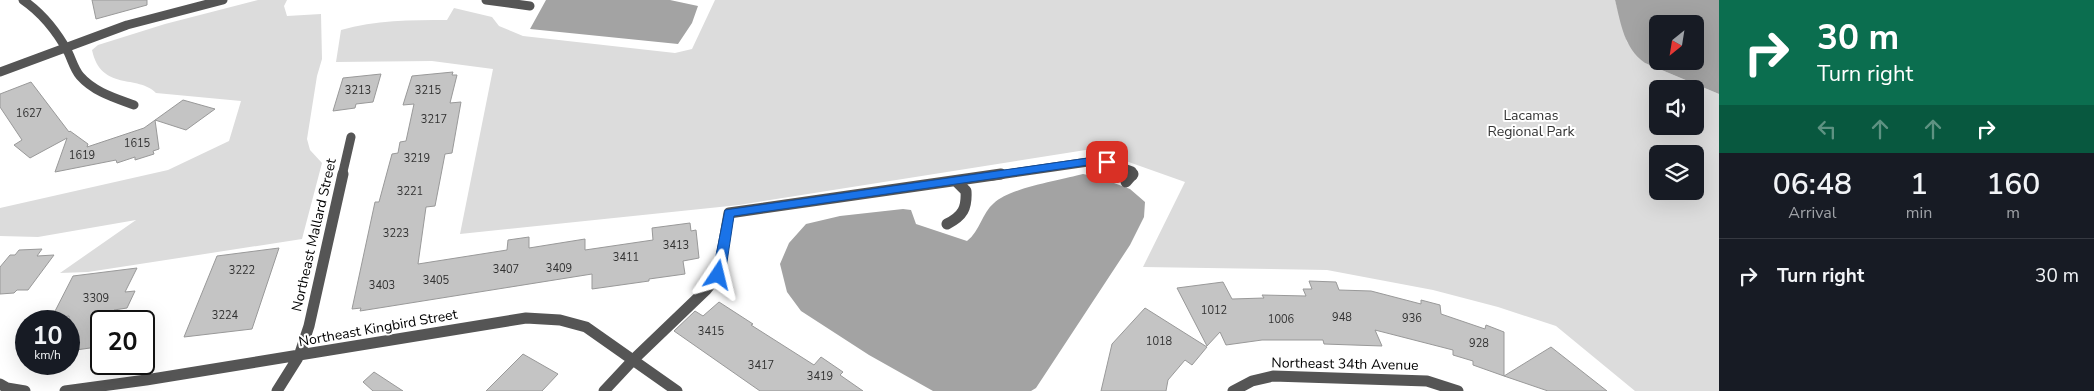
<!DOCTYPE html>
<style>
:root{--surface:#171b24;--page:#20242c;--text:#f1f3f6;--muted:#9ea1a6;--line:#363941}
body{margin:0;font-family:"Nunito Sans",sans-serif;background:var(--page);color:var(--text);height:100vh;display:flex;flex-direction:column;font-size:19px;white-space:nowrap}
*{box-sizing:border-box;margin:0}
p{font-size:16px;color:var(--muted)}
.icon{flex:none;width:28px;height:28px;fill:none;stroke:currentColor;stroke-width:2;stroke-linecap:round;stroke-linejoin:round}
.map{position:relative;flex:1;overflow:hidden}
.side{display:flex;flex-direction:column;background:var(--surface);width:375px}
.side>*{flex:none}
.banner{background:#0b6e4f;color:#fff;overflow:hidden}
.needle{width:32px;rotate:210deg}
.controls{position:absolute;left:1649px;top:15px;display:grid;gap:10px}
.controls a{display:grid;place-items:center;width:55px;height:55px;border-radius:8px;background:var(--surface);box-shadow:0 5px 20px #0002;font-size:25px}
.speed{position:absolute;left:15px;top:310px;display:flex;gap:10px;font-size:25px;font-weight:700;text-align:center}
.speed>*{display:grid;place-content:center;width:65px;height:65px;border-radius:50%;background:var(--surface);box-shadow:0 5px 20px #0002;line-height:1}
.speed small{font-size:12px;font-weight:400}
.speed .limit{border:2px solid #111;border-radius:8px;background:#fff;color:#111}
.pin{position:absolute;display:grid;place-items:center;width:42px;height:42px;color:#fff;margin:-21px;border-radius:10px;box-shadow:0 2px 8px #0006}
.me{position:absolute;width:55px;margin:-28px;rotate:10deg;stroke-linejoin:round;filter:drop-shadow(0 0 4px #0008)}
.turn{display:flex;align-items:center;gap:18px;height:105px;padding:0 15px;font-size:22px}
.turn .icon{width:65px;height:65px;stroke-width:2.5}
.turn b{display:block;font-size:35px;line-height:42px}
.lanes{display:flex;align-items:center;height:48px;padding:0 15px;background:#0003;justify-content:center;gap:25px;direction:ltr}
.lanes .off{opacity:.35}
.eta{display:flex;justify-content:space-evenly;align-items:center;height:85px;text-align:center}
.eta b{font-size:30px;font-weight:600;line-height:35px}
ul{padding:0;list-style:none}
li{display:flex;align-items:center;gap:15px;height:75px;padding:0 15px;border-top:1px solid var(--line)}
li div{flex:1}
li b{display:block;font-size:19px}
li em{font-style:normal}
main{display:flex;flex:1;min-height:0}
.map>svg:first-child{display:block}
.green{fill:#dcdcdc;fill-rule:evenodd}
.water{fill:#a3a3a3;fill-rule:evenodd}
.building{fill:#c4c4c4;stroke:#999}
.lines{fill:none;stroke-linecap:round;stroke-linejoin:round}
.service-far1{stroke:#555;stroke-width:9}
.service{stroke:#555;stroke-width:11}
.minor-far1{stroke:#555;stroke-width:9}
.minor{stroke:#555;stroke-width:11}
.route{fill:#1a73e8;stroke:#114b97}
.labels{text-anchor:middle;dominant-baseline:central;stroke-width:4;stroke-linejoin:round;paint-order:stroke}
.number-label{font-size:11px;fill:#313131}
.park-label{font-size:14px;fill:#333;stroke:#fff}
.street-label{font-size:14px;fill:#000;stroke:#fff}
</style>
<main>
<div class="map">
<svg width="1719" height="391" viewBox="0 0 1719 391">
<rect width="100%" height="100%" fill="#fff"/>
<path class="green" d="M258,0H287L284,6L287,16L321,14L322,59L317,76L307,139L310,150L322,163L302,239L88,272L60,273L136,220L38,237L0,236V208L168,170L229,141L241,101L156,93C138,74 101,92 92,50L98,45L165,24Z
M715,0H1615L1627,42L1645,63L1719,94V391H1635L1556,326L1498,307L1433,290L1327,270L1143,267L1185,182L1092,149L739,205L460,234L493,69L432,61L336,62L341,30C375,20 411,20 447,20L454,8L492,17L499,26L523,36L675,53L692,49ZM1658,89H1695V126H1658ZM1658,154H1695V191H1658Z"/>
<path class="water" d="M546,0H670L698,6L692,23L678,44L530,29Z
M1615,0H1719V94L1645,63C1624,48 1621,24 1615,0ZM1658,24H1695V61H1658Z
M1083,174L1098,177L1130,189L1145,202L1144,217L1130,245L1036,388L1031,391H933L869,355L801,311L787,292L780,264L789,243L806,224L840,216L903,209L911,210L916,224L967,241C980,231 982,213 994,203C1009,188 1061,180 1083,174Z"/>
<path class="building" d="M92,0H147V5L96,19Z
M453,72L452,75H457L450,103L461,102L452,153L445,154L435,206L426,207L418,264L507,250L508,240L529,237V248L585,239V250L653,240L652,228L690,223L691,231L696,230L699,258L683,261L685,274L649,279V281L592,289V274L360,311L361,308L352,309L375,202H379L392,154L398,153L400,142L406,141L414,104L403,105L412,76Z
M381,74L373,102L356,104L355,108L333,111L343,78Z
M31,82L69,132L70,131L88,144L87,147L144,128L183,100L215,109L186,130L155,120L159,149L153,151L154,154L135,160V157L117,163L116,160L55,172L67,138L30,158L14,145L22,140L0,107V94Z
M279,248L252,329L184,337L217,256Z
M42,249L37,256L54,255L28,290H17L14,293L0,294V267L10,255H15L19,250Z
M137,268L125,292L135,291L127,308L114,310L108,321H101V338L97,347L69,351V316L51,319L73,276Z
M1309,281L1336,282L1339,290L1371,291L1421,304V300L1440,305L1441,314L1485,329L1486,325L1504,332V376L1473,365V361L1453,355V350L1375,330L1382,346L1324,344L1323,340H1262L1226,345L1220,332L1207,346L1177,288L1223,282L1232,299L1264,298L1262,295L1306,296L1303,289H1312Z
M719,302L753,324L751,325L814,365L821,357L843,372L840,375L863,391H760L674,331L695,311L703,316Z
M1145,308L1207,347L1192,365L1185,360L1168,380L1166,391H1101L1112,344Z
M1551,347L1607,391H1548L1504,376Z
M523,354L558,374L542,391H486Z
M374,372L403,391H373L363,382Z"/>
<g class="lines">
<path class="service-far1" d="M486,0L530,6
M992,176L1088,162H1107L1132,171L1133,176"/>
<path class="service" d="M1126,182L1133,174
M947,224C963,216 967,208 966,191L956,181
M633,360L706,290L718,275L729,213L1001,174"/>
<path class="minor-far1" d="M23,0C42,13 57,32 68,52C72,60 74,69 80,76C94,92 115,98 134,105
M0,72L127,25L223,0
M342,176L351,137"/>
<path class="minor" d="M0,384L7,388L25,391
M65,391L146,380L526,318L560,320L586,327L677,391
M277,391L299,356L309,326L343,174
M604,391L633,360
M1233,391L1252,381L1273,376L1427,381L1458,391"/>
</g>
<path class="route" d="M1088,158H1107L1112,162L1107,165H1088L734,216L725,275L723,278H714L712,275L725,210Z"/>
<g class="labels">
<g class="number-label">
<text x="358" y="90">3213</text>
<text x="428" y="90">3215</text>
<text x="29" y="113">1627</text>
<text x="434" y="119">3217</text>
<text x="137" y="143">1615</text>
<text x="82" y="155">1619</text>
<text x="417" y="158">3219</text>
<text x="410" y="191">3221</text>
<text x="396" y="233">3223</text>
<text x="676" y="245">3413</text>
<text x="626" y="257">3411</text>
<text x="559" y="268">3409</text>
<text x="506" y="269">3407</text>
<text x="242" y="270">3222</text>
<text x="436" y="280">3405</text>
<text x="382" y="285">3403</text>
<text x="96" y="298">3309</text>
<text x="1214" y="310">1012</text>
<text x="225" y="315">3224</text>
<text x="1342" y="317">948</text>
<text x="1412" y="318">936</text>
<text x="1281" y="319">1006</text>
<text x="711" y="331">3415</text>
<text x="1159" y="341">1018</text>
<text x="1479" y="343">928</text>
<text x="761" y="365">3417</text>
<text x="820" y="376">3419</text>
</g>
<g class="park-label">
<text x="1531" y="115">Lacamas<tspan x="1531" dy="16">Regional Park</tspan></text>
</g>
<g class="street-label">
<text transform="translate(314 235) rotate(-77)">Northeast Mallard Street</text>
<text transform="translate(378 328) rotate(-10)">Northeast Kingbird Street</text>
<text transform="translate(1345 364) rotate(1)">Northeast 34th Avenue</text>
</g>
</g>
</svg>
<div class="controls">
<a><svg class="needle" viewBox="-14 -14 28 28"><path d="M0-13l5 13h-10z" fill="#e53935"/><path d="M0 13l5-13h-10z" fill="#9ea1a6"/></svg></a>
<a><svg class="icon" aria-label="sound" viewBox="0 0 24 24"><path d="M4 9h4l5-4v14l-5-4H4zM17 9q2 3 0 6"/></svg></a>
<a><svg class="icon" aria-label="layers" viewBox="0 0 24 24"><path d="M12 4l9 5-9 5-9-5zM3 14l9 5 9-5"/></svg></a>
</div>
<div class="speed"><div>10<small>km/h</small></div><div class="limit">20</div></div>
<div class="pin" style="left:1107px;top:162px;background:#d93025"><svg class="icon" aria-label="arrive" viewBox="0 0 24 24"><path d="M6 21V4h12l-3 4 3 4H6"/></svg></div>
<svg class="me" style="left:718px;top:275px" viewBox="-20 -20 40 40"><path d="M0-17L14 15 0 8-14 15z" fill="#1a73e8" stroke="#fff" stroke-width="4"/></svg>
</div>
<section class="side">
<div class="banner">
<div class="turn"><svg class="icon" aria-label="right" viewBox="0 0 24 24"><path d="M7 20v-9h11M14 6l5 5-5 5"/></svg><div><b>30 m</b>Turn right</div></div>
<div class="lanes"><svg class="icon off" aria-label="left" viewBox="0 0 24 24"><path d="M17 20v-9H6M10 6l-5 5 5 5"/></svg><svg class="icon off" aria-label="ahead" viewBox="0 0 24 24"><path d="M12 20V5M6 11l6-6 6 6"/></svg><svg class="icon off" aria-label="ahead" viewBox="0 0 24 24"><path d="M12 20V5M6 11l6-6 6 6"/></svg><svg class="icon" aria-label="right" viewBox="0 0 24 24"><path d="M7 20v-9h11M14 6l5 5-5 5"/></svg></div>
</div>
<div class="eta">
<div><b>06:48</b><p>Arrival</p></div>
<div><b>1</b><p>min</p></div>
<div><b>160</b><p>m</p></div>
</div>
<ul>
<li><svg class="icon" aria-label="right" viewBox="0 0 24 24"><path d="M7 20v-9h11M14 6l5 5-5 5"/></svg><div><b>Turn right</b></div><em>30 m</em></li>
</ul>
</section>
</main>
